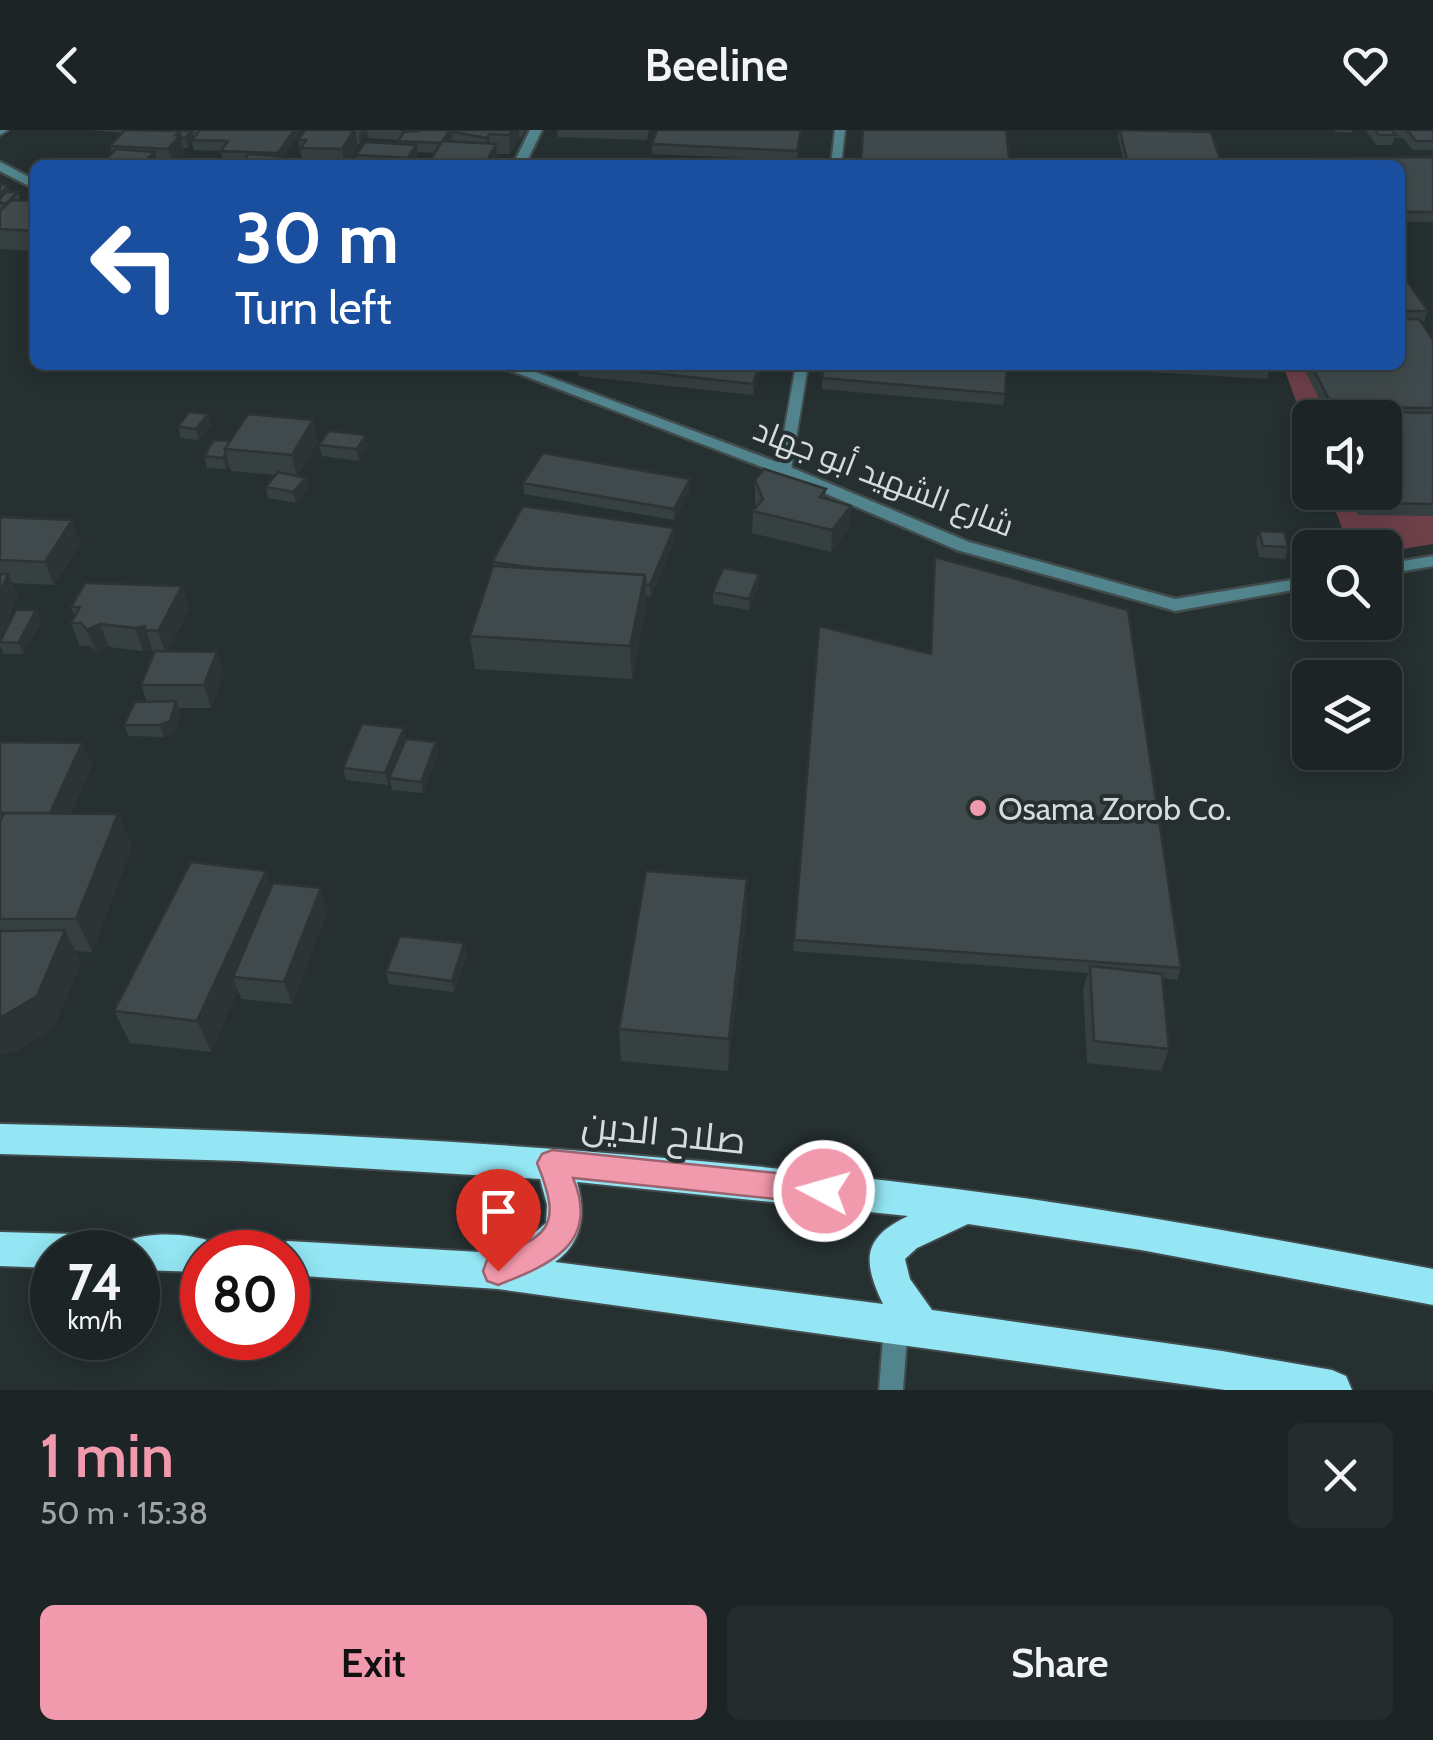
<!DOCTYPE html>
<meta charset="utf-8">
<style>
:root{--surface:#1c2425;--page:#252c2d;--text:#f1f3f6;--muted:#a0a4a7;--line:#3a4142;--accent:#f29aad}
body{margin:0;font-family:Cabin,Cairo,sans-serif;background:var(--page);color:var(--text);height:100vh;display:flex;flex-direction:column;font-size:38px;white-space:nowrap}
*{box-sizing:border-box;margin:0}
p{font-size:32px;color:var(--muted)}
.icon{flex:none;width:55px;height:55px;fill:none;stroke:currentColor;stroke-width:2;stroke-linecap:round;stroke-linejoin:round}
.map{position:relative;height:1260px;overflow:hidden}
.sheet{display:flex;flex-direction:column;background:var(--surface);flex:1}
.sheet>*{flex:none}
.top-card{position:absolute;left:30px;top:30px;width:1375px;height:210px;border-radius:15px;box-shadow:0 5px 25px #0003,0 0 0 2px var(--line);background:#1a4fa0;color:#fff;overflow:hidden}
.fabs{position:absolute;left:1292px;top:270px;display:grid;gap:20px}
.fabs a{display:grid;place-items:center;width:110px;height:110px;border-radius:15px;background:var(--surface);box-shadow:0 5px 25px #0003,0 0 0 2px var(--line);font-size:50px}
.speed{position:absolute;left:30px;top:1100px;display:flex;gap:20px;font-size:50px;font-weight:700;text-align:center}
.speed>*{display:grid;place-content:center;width:130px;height:130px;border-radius:50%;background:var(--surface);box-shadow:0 5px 25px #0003,0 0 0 2px var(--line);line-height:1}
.speed small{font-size:25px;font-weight:400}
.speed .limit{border:15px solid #d22;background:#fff;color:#111}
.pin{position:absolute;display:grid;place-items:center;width:85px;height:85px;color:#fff;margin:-102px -42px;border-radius:50% 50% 50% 0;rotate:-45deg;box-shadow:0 0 10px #0007}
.pin .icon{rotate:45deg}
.me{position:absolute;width:110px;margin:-55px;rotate:276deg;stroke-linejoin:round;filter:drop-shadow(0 0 8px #0008)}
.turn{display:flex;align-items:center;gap:35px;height:210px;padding:0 40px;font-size:45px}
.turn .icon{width:130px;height:130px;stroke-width:2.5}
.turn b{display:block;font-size:70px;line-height:85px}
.round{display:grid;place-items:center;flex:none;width:105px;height:105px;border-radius:15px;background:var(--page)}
.summary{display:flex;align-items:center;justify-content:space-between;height:170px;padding:0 40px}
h1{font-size:60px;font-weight:600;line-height:75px;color:var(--accent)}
.cta{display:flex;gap:20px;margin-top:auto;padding:20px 40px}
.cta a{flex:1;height:115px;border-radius:15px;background:var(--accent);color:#111;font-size:40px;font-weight:600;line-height:115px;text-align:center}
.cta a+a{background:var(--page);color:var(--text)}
header{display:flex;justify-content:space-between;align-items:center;height:130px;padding:0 40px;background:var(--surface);font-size:45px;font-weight:600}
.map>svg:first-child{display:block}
.green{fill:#6e404a}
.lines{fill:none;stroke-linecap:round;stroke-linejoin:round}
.service-casing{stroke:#424c4d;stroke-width:4}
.minor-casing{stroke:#424c4d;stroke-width:5}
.trunk-casing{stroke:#424c4d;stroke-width:4}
.service{fill:#51848d;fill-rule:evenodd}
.minor{fill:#51848d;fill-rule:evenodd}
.trunk{fill:#94e6f4;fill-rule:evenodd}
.wall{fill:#374041}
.shaded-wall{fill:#2d3435}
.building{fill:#404a4c;stroke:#2d3435;stroke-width:2.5}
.route{fill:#f29aad;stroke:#9d6470;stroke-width:2.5}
.poi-dot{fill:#f29aad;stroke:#263031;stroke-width:4}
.labels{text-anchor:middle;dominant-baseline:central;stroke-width:8;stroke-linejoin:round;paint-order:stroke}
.street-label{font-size:32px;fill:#d6dcdd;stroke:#263031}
.poi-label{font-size:32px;fill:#d6dcdd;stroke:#263031;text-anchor:start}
.near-street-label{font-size:38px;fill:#d6dcdd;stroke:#263031}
</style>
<header><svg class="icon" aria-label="back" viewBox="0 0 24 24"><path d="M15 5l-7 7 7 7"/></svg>Beeline<svg class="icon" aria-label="heart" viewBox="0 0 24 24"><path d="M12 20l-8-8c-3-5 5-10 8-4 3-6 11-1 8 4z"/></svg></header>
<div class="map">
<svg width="1433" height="1260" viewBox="0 0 1433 1260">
<rect width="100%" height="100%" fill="#263031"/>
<path class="green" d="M1433,217V414L1385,422V418L1349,417L1329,363L1385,362V288H1310V310L1283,235H1400Z"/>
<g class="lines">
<defs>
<path id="service" d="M0,0H8L0,5Z
M835,0H845L841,35H831Z
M796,235H808L791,340L784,344L777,340Z
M896,1183L905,1187L908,1195L903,1260H879L884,1195L887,1187Z"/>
<path id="minor" d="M530,0H542L525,35H513Z
M0,32L35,50V59L0,41Z
M496,235H517L790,337L969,412L1175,469L1310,447V457L1175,481L1169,479L957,420L778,343Z
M1433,426V436L1385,444V434Z"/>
<path id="trunk" d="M0,994C343,1001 684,1021 1024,1068C1161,1088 1297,1113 1433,1139V1175L1141,1120L968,1094L917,1118L905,1129L910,1149L932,1180L1222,1221L1332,1240L1346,1246L1352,1260H1225L498,1159L288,1145V1122H272L275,1116L288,1111L497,1123L526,1110L546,1093L547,1075L540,1049L241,1031L0,1024ZM577,1052L908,1086C861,1108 863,1132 883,1174L555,1132C583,1112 586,1083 577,1052Z
M0,1102L111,1105L125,1112C148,1101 191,1103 215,1113L219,1122H202V1142L138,1140V1122H52V1138L0,1136Z"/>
</defs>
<use href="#service" class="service-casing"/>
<use href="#minor" class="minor-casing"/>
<use href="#trunk" class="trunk-casing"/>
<use href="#service" class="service"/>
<use href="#minor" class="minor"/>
<use href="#trunk" class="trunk"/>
</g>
<path class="wall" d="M92,0H302L281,31H304L302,29L298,10L305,0H526L522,7H519L510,24H497V35H431L430,31L435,23L418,22V24L411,35H357L356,25L398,14L399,10L368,8L367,1L360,14H358V18L347,35H240L243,32L223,31L221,21L194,20L192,12L188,18H184L185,24L176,35H100L112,23L110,16L123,3Z
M557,0H649L647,10L558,7Z
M657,0H802L797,30L652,24V14Z
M863,0L1010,35H861Z
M1119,0H1172L1222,35H1124L1118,7Z
M1335,0H1352L1351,3L1335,2Z
M1366,0H1433V20H1413L1403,8H1395L1392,15H1376Z
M1433,27V92H1400V35H1312L1314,28Z
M0,55L12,62H18L20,70L35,71V121L0,119Z
M1400,94L1407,102L1403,112H1400Z
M1400,141L1428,181L1424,191H1421L1433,210V386L1358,385L1348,362H1385V288H1315L1317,281L1326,282L1302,235H1400Z
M578,235H763L753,265L579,246Z
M1082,235H1269L1270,238L1267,249L1082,238Z
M822,248L1005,264L1003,275L822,259Z
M208,284L211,295L199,310L181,308L178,297Z
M366,305L368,316L359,331L322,326L319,315Z
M230,311L318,312L297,346L306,348L308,359L296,373L268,368L266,357L276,345L231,341L229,335L226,339L207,338L204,326Z
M690,349V360L674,390L524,364L523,353Z
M755,350L826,359L825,369L851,376L849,398L831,422L752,403L753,381L756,377L755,372Z
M0,387L81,412L54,455L12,453L18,466L0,509Z
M1259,401L1288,417L1285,429L1259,427L1256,412Z
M675,409L651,467L646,466V478L632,549L475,539L470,506L493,436L492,432Z
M935,427L1181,838L1177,850L1162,848L1169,919L1161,941L1087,933L1083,859L1088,843L793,821L819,496L930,524Z
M759,455L749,480L713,474V462Z
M182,456L190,479L167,521L224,544L211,578H178L180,583L174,603L164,607L129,606L124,595L147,572L141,555L154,523L152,519L143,521L109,517L96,523L90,516H80L71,493L75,487L71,477Z
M36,480L41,492L23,524H4L0,516V510Z
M404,598L406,609L436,612L438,624L423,663L392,660L390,650L388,655L346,650L343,638Z
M0,612L82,613L92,636L71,683L118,684L132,717L92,822L75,821L81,833L54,898L15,922L0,925Z
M266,741L271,756L328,780L292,874L242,869L238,861L211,922L130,913L114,881Z
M747,782L728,941L621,931L619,899Z
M467,825L454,862L389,854L386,842Z"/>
<path class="shaded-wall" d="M294,0H302L280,33L278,23Z
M355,0L358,18L347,35H345L342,19Z
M361,0H367L360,14L359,5Z
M450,0H454L453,2V6L445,19L442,13Z
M512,0H519V8L510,24L509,5Z
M180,1L185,24L176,35H173L168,19Z
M192,1L194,10H192V12L188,18L185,8Z
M489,4L491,22L496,14L497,35H485L489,26L487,8Z
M416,15L418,24L411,35H409L408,28Z
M155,22L158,35H141Z
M760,235H763L753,265V254Z
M208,284L211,295L199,310L196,299Z
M313,290L318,312L297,347L292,325Z
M366,305L368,316L359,331L357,319Z
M226,323L229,335L226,339L223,328Z
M306,348L308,359L296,373L293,362Z
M690,349V360L674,390V379Z
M851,376L849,398L831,422L832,400Z
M72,390L81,412L54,455L45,432Z
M674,398L675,409L651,467L650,455Z
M8,444L18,466L0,509V463Z
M759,444V455L749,480V469Z
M645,445L646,478L632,549L630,516Z
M182,456L190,479L166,523L158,501Z
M36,480L41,492L23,524L18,513Z
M100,494L109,517L96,523L87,500Z
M145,496L152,519L143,521L135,498Z
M217,522L224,544L211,578L204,555Z
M176,571L180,583L174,603L164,607L160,595Z
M404,598L407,610L388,655L385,643Z
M436,612L438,624L423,663L421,652Z
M82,613L92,636L60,707L50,684Z
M118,684L132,717L92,822L76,789Z
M266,741L277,774L233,847L238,861L211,922L197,891Z
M747,749V782L728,941L729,909Z
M321,758L328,780L292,874L284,852Z
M65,800L81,833L54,898L15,922L0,925V888Z
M464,813L467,825L454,862L452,851Z"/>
<path class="building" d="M125,0L180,1L176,5H180L168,19L110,16Z
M166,0L192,1L185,8H181L180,1Z
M200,0H294L278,23L221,21L228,11L192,10Z
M305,0H354L342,19L301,18L306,10H298Z
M400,0H450L441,13L398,11L404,2L419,1Z
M454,0H512L509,5L489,4L487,8L453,2Z
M657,0H801L797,21L652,14Z
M863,0H1006L1010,35H919L861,33Z
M1120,0L1211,2L1222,35H1128Z
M1375,0H1392L1396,5H1379Z
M1407,0H1433V11H1416Z
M442,11L496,14L485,34L430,31Z
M365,12L416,15L408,28L356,25Z
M116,19L155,22L141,35H100Z
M249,24L277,26L270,35H240Z
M1433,27V82H1400V35H1320L1314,28Z
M278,30L287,31L284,35H275Z
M287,30L329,32L327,35H284Z
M0,55H9L0,65Z
M6,62H18L7,73H0V68Z
M11,70L35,71V101L0,99V81Z
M1400,141L1428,181H1400Z
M1400,189H1419L1433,210V278L1333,277L1311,235H1400Z
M580,235H760L753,254Z
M825,235H1007L1005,264L822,248Z
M1219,235H1269L1270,238Z
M1317,281L1433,283V374L1363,373L1357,362H1385V288H1320Z
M189,282L208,284L196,299L178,297Z
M248,284L313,290L292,325L225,319Z
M329,301L366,305L357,319L319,315Z
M214,310L230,311L225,319L226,323L223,328L204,326Z
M543,323L690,349L674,379L523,353Z
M764,339L826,359L820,367L851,376L832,400L753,381L763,369L755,350Z
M278,342L306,348L293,362L266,357Z
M523,376L674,398L650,455L645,454V445L536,438L492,432Z
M0,387L72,390L45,432L0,430Z
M1259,401L1284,402L1288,417L1263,416Z
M935,427L1128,480L1181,838L794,810L819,496L931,524Z
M493,436L645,445L630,516L470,506Z
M723,438L759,444L749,469L713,462Z
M0,444H8L0,463Z
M85,453L182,456L158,501L145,500V496L135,498L100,494L87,500L81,493H71L80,477H71Z
M16,480H36L18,513L0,512Z
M155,521L217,522L204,555H141Z
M176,571L170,591L160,595H124L135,572Z
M362,594L404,598L385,643L343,638Z
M406,609L436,612L421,652L389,648Z
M0,612L82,613L50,683H0Z
M4,683L118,684L76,789H0V691Z
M191,732L266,741L197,891L114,881Z
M646,741L747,749L729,909L619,899Z
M273,753L321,758L284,852L233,847Z
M65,800L37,866L0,888V801Z
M400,806L464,813L452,851L386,842Z
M1090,836L1162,844L1169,919L1094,911Z"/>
<path class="route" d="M552,1020L824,1048L835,1052L839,1061L835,1070L824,1074L573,1048C601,1114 549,1135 498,1155L487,1151L483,1141L487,1130C548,1106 564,1099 537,1033L542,1024Z"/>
<circle class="poi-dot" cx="978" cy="678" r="10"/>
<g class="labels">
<g class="street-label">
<text transform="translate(884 347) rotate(21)">شارع الشهيد أبو جهاد</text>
</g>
<g class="poi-label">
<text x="998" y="678">Osama Zorob Co.</text>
</g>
<g class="near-street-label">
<text transform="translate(664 1002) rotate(6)">صلاح الدين</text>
</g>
</g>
</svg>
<div class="fabs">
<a><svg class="icon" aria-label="sound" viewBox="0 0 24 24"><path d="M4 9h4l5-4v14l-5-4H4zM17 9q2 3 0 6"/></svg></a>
<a><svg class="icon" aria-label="search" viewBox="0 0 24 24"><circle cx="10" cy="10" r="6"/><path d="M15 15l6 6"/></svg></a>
<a><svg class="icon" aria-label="layers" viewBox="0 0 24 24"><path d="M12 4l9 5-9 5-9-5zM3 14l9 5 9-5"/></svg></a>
</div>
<div class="speed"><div>74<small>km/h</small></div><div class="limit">80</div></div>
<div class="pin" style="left:498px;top:1141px;background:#d93025"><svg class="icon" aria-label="arrive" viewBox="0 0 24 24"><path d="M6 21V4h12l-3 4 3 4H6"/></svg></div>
<svg class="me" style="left:824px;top:1061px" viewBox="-20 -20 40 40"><circle r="17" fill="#f29aad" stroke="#fff" stroke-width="3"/><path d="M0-11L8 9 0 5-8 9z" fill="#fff"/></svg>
<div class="top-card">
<div class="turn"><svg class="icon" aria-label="left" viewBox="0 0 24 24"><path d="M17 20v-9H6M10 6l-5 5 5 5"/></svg><div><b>30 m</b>Turn left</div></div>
</div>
</div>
<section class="sheet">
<div class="summary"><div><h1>1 min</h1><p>50 m · 15:38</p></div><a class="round"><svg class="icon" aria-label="close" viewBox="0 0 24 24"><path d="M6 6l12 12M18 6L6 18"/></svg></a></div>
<div class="cta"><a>Exit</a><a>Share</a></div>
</section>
